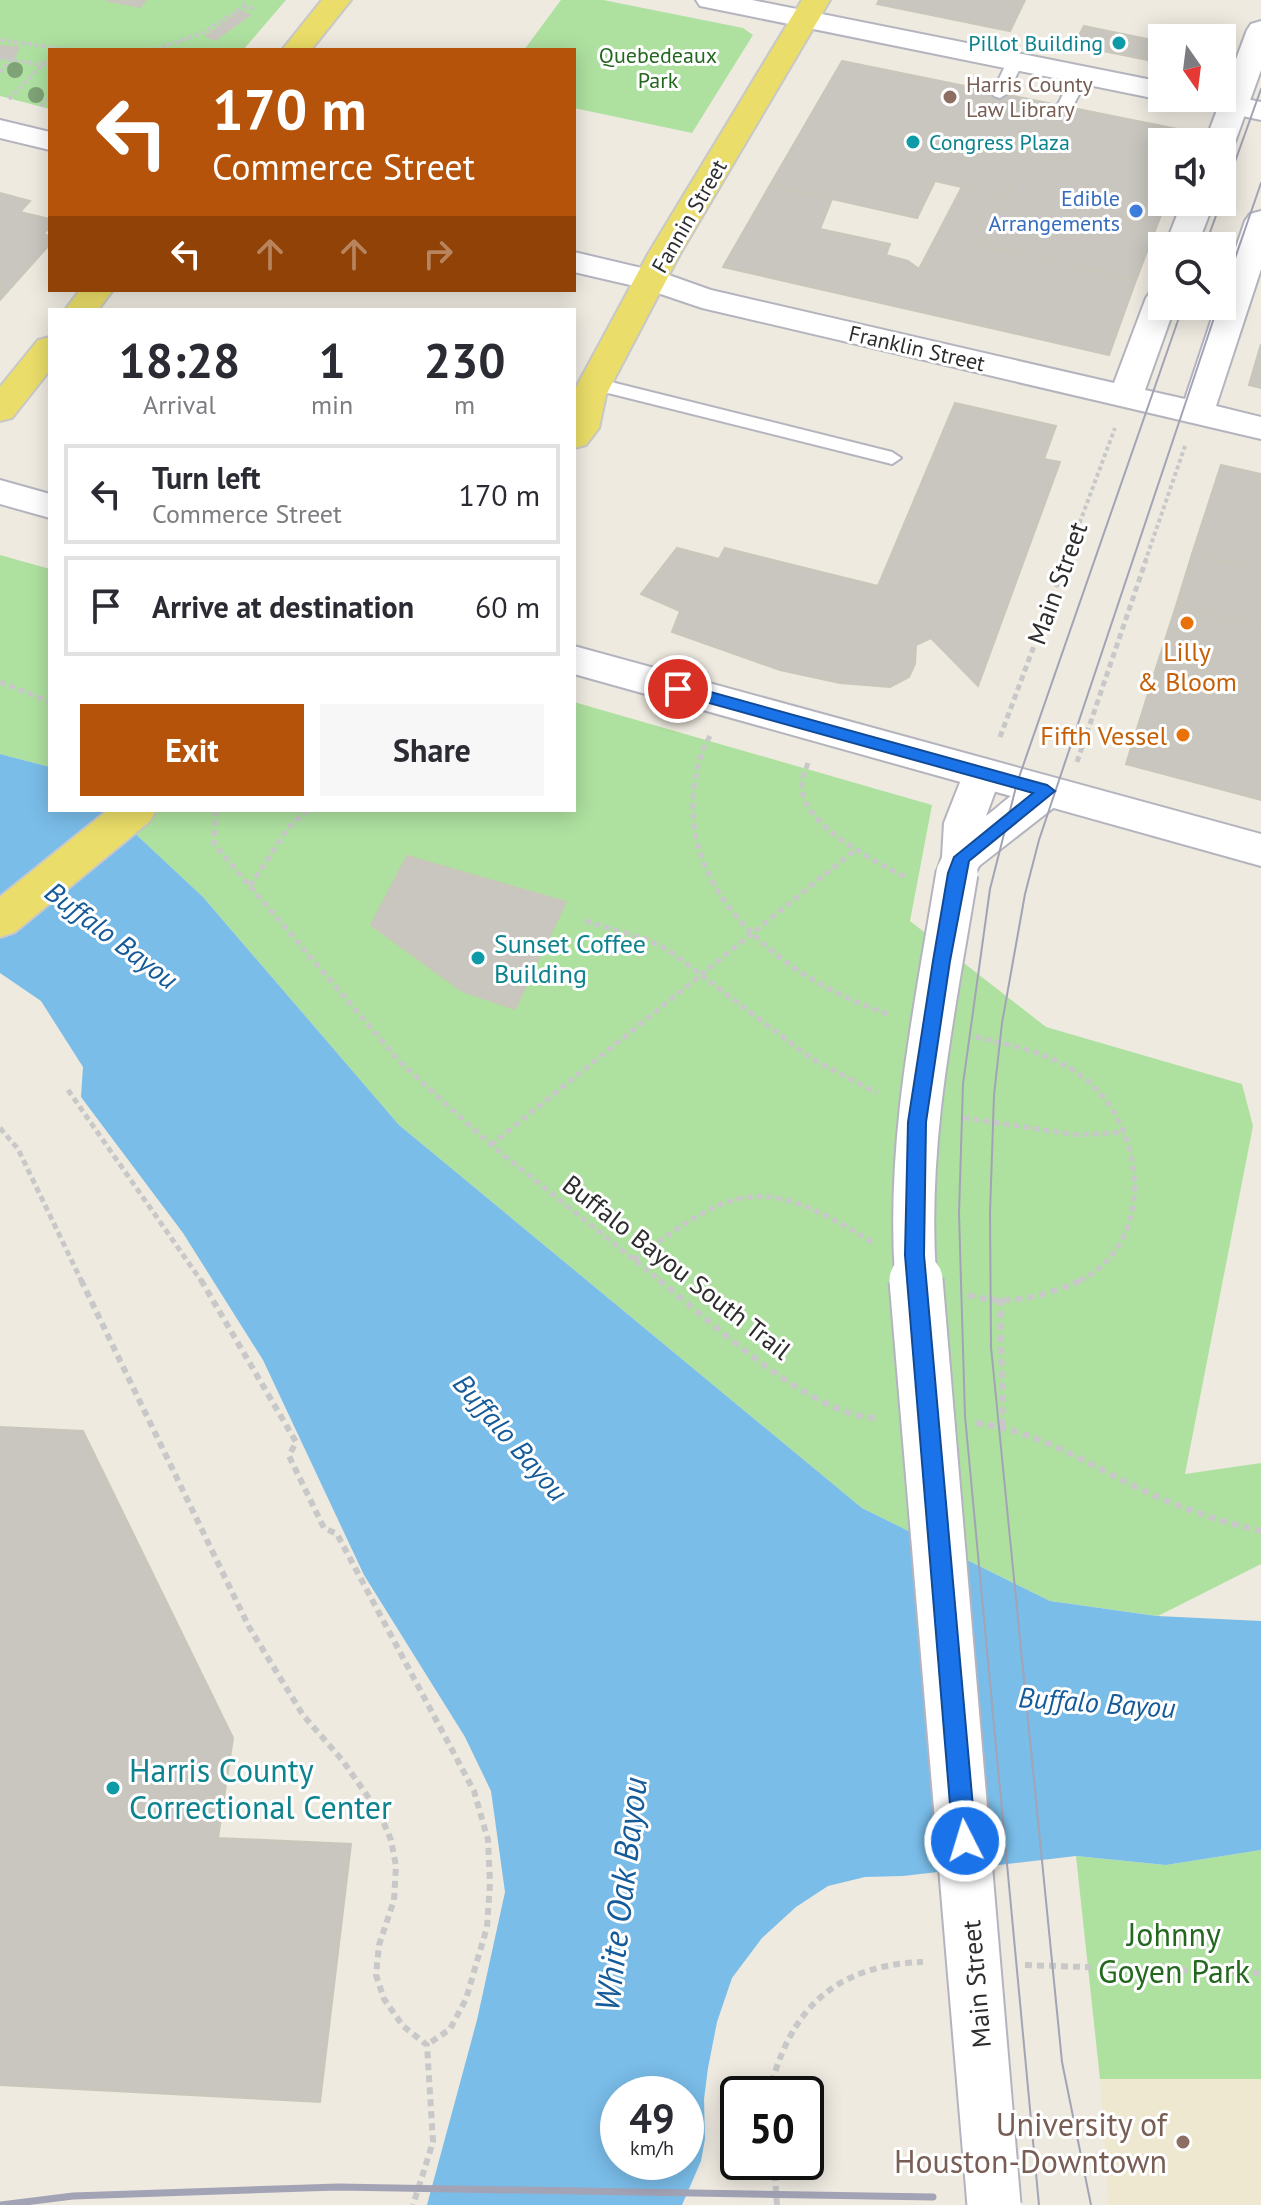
<!DOCTYPE html>
<style>
:root{--surface:#fff;--page:#f7f7f7;--text:#2b2b33;--muted:#7c7c81;--line:#e1e1e2;--accent:#b45309}
body{margin:0;font-family:"PT Sans",sans-serif;background:var(--page);color:var(--text);height:100vh;display:flex;flex-direction:column;font-size:30px;white-space:nowrap}
*{box-sizing:border-box;margin:0}
p{font-size:26px;color:var(--muted)}
.icon{flex:none;width:44px;height:44px;fill:none;stroke:currentColor;stroke-width:2;stroke-linecap:round;stroke-linejoin:round}
.map{position:relative;flex:1;overflow:hidden}
.side{position:absolute;left:48px;top:308px;width:528px;height:504px;display:flex;flex-direction:column;background:var(--surface);border-radius:0px;box-shadow:0 4px 20px #0003}
.side>*{flex:none}
.guide{position:absolute;left:48px;top:48px;width:528px;height:244px;border-radius:0px;box-shadow:0 4px 20px #0003;background:#b45309;color:#fff;overflow:hidden}
.needle{width:52px;rotate:166deg}
.controls{position:absolute;left:1148px;top:24px;display:grid;gap:16px}
.controls a{display:grid;place-items:center;width:88px;height:88px;border-radius:0px;background:var(--surface);box-shadow:0 4px 20px #0003;font-size:40px}
.speed{position:absolute;left:600px;top:2076px;display:flex;gap:16px;font-size:40px;font-weight:700;text-align:center}
.speed>*{display:grid;place-content:center;width:104px;height:104px;border-radius:50%;background:var(--surface);box-shadow:0 4px 20px #0003;line-height:1}
.speed small{font-size:20px;font-weight:400}
.speed .limit{border:4px solid #111;border-radius:12px;background:#fff;color:#111}
.pin{position:absolute;display:grid;place-items:center;width:68px;height:68px;color:#fff;margin:-34px;border:4px solid #fff;border-radius:50%;box-shadow:0 2px 8px #0007}
.me{position:absolute;width:88px;margin:-44px;rotate:355deg;stroke-linejoin:round;filter:drop-shadow(0 0 6px #0008)}
.turn{display:flex;align-items:center;gap:28px;height:168px;padding:0 32px;font-size:36px}
.turn .icon{width:104px;height:104px;stroke-width:2.5}
.turn b{display:block;font-size:56px;line-height:68px}
.lanes{display:flex;align-items:center;height:76px;padding:0 32px;background:#0003;justify-content:center;gap:40px;direction:ltr}
.lanes .off{opacity:.35}
.eta{display:flex;justify-content:space-evenly;align-items:center;height:136px;text-align:center}
.eta b{font-size:48px;font-weight:800;line-height:56px}
.action{display:flex;gap:16px;margin-top:auto;padding:16px 32px}
.action a{flex:1;height:92px;border-radius:0px;background:var(--accent);color:#fff;font-size:32px;font-weight:800;line-height:92px;text-align:center}
.action a+a{background:var(--page);color:var(--text)}
ul{padding:0;list-style:none}
li{display:flex;align-items:center;gap:24px;height:100px;margin:0 16px 12px;padding:0 16px;border:4px solid var(--line);border-radius:0px}
li div{flex:1}
li b{display:block;font-size:30px}
li em{font-style:normal}
.map>svg:first-child{display:block}
.education{fill:#eee8d1}
.green{fill:#aee1a0}
.water{fill:#7abde9;fill-rule:evenodd}
.building{fill:#c9c6c0;stroke:#c9c6ba;stroke-width:2}
.lines{fill:none;stroke-linecap:round;stroke-linejoin:round}
.service-casing{stroke:#b4b4bf;stroke-width:4}
.tertiary-casing{stroke:#b4b4bf;stroke-width:4}
.secondary-casing{stroke:#b4b4bf;stroke-width:4}
.primary-casing{stroke:#c8c8c8;stroke-width:4}
.path-far2{stroke:#c8c8c8;stroke-width:4;stroke-dasharray:4 3;stroke-linecap:butt}
.path-far1{stroke:#c8c8c8;stroke-width:5;stroke-dasharray:6 4;stroke-linecap:butt}
.path{stroke:#c8c8c8;stroke-width:6;stroke-dasharray:7 5;stroke-linecap:butt}
.service{fill:#fff;fill-rule:evenodd}
.tertiary{fill:#fff;fill-rule:evenodd}
.secondary{fill:#fff;fill-rule:evenodd}
.primary{fill:#eadd69;fill-rule:evenodd}
.tram{stroke:#a3a3b6;stroke-width:2}
.rail{stroke:#a3a3b6;stroke-width:7}
.secondary-bridge-far1-casing{stroke:#b4b4bf;stroke-width:45;stroke-linecap:butt}
.secondary-bridge-casing{stroke:#b4b4bf;stroke-width:57;stroke-linecap:butt}
.secondary-bridge-far1{stroke:#fff;stroke-width:41}
.secondary-bridge{stroke:#fff;stroke-width:53}
.tree{fill:#7fa276}
.route{fill:#1a73e8;stroke:#114b97;stroke-width:2}
.culture-dot{fill:#0f9aa8;stroke:#fff;stroke-width:3}
.education-dot{fill:#8d6e63;stroke:#fff;stroke-width:3}
.shop-dot{fill:#3f7fe0;stroke:#fff;stroke-width:3}
.food-dot{fill:#e8710a;stroke:#fff;stroke-width:3}
.labels{text-anchor:middle;dominant-baseline:central;stroke-width:6;stroke-linejoin:round;paint-order:stroke}
.far-culture-label{font-size:22px;fill:#0d838f;stroke:#fff;text-anchor:end}
.far-park-label{font-size:22px;fill:#24681f;stroke:#fff}
.far-education-label{font-size:22px;fill:#785e54;stroke:#fff;text-anchor:start}
.far-shop-label{font-size:22px;fill:#366cbe;stroke:#fff;text-anchor:end}
.far-street-label{font-size:22px;fill:#2d2d2d;stroke:#fff}
.street-label{font-size:26px;fill:#2d2d2d;stroke:#fff}
.food-label{font-size:26px;fill:#c56008;stroke:#fff}
.culture-label{font-size:26px;fill:#0d838f;stroke:#fff;text-anchor:start}
.water-label{font-size:28px;font-style:italic;fill:#155a99;stroke:#fff}
.near-culture-label{font-size:32px;fill:#0d838f;stroke:#fff;text-anchor:start}
.near-park-label{font-size:32px;fill:#24681f;stroke:#fff}
.near-education-label{font-size:32px;fill:#785e54;stroke:#fff;text-anchor:end}
.near-water-label{font-size:34px;font-style:italic;fill:#155a99;stroke:#fff}
</style>
<div class="map">
<svg width="1261" height="2205" viewBox="0 0 1261 2205">
<rect width="100%" height="100%" fill="#eeeae0"/>
<path class="education" d="M1100,2079H1261V2205H1108Z"/>
<path class="green" d="M0,0H286L243,50H50V109L0,96Z
M561,0H603L743,28L753,35L692,133L574,108V50H524Z
M0,555L50,569V767L0,754Z
M574,702L932,805L910,921L1046,1027L1242,1084L1253,1126L1185,1474L1261,1463V1564L1158,1616L1050,1601L862,1508L399,1125L203,897L110,810H574Z
M1261,1850V2079H1100L1076,1856L1166,1865Z"/>
<path class="water" d="M0,754L50,767V810H110L203,897L399,1125L862,1508L1050,1601L1157,1616L1261,1621V1850L1166,1865L1076,1856L903,1876L865,1877L828,1886L796,1907L762,1938L732,1978L717,2022L708,2068L704,2099L705,2139L701,2161L682,2205H427L477,2020L505,1892L491,1791L465,1737L364,1575L263,1360L183,1233L81,1097L83,1067L41,1001L0,973ZM618,2094H686V2162H618Z"/>
<path class="building" d="M105,0H146L140,7Z
M879,0H1025L1010,31L877,4Z
M241,11L250,15L215,40L206,36Z
M1084,26L1162,42V63L1074,45Z
M0,46L19,47L14,58H0Z
M842,61L1048,103L1006,197L935,181L917,218L770,185Z
M1048,103L1192,132L1188,142H1162V202H1166L1136,280L983,246Z
M770,185L832,199L820,229L890,244L886,255L908,261L919,269L962,187L1006,197L983,246L1136,280L1109,355L723,267Z
M0,193L30,201L20,212L50,219V227L43,234L50,236V244L0,300Z
M1261,344V388L1249,385Z
M955,403L1056,426L1044,459L1060,462L978,686L931,638L916,645L915,664L909,677L890,687L840,683L780,670L672,632L680,611L641,594L677,548L719,559L725,548L878,586Z
M1221,465L1261,474V571L1192,554Z
M1192,554L1261,571V627L1176,606Z
M1176,606L1261,627V695L1156,668Z
M1156,668L1261,695V800L1126,764Z
M407,856L566,902L515,1009L462,991L371,925Z
M0,1427L83,1431L233,1738L218,1838L351,1844L320,2102L0,2085Z"/>
<g class="lines">
<defs>
<path id="service" d="M1015,57L1023,62L1008,93L1000,98L994,96L992,93L1007,62Z
M1081,70L1089,75L1073,106L1065,111L1059,109L1057,106L1073,75Z
M595,378L892,452L901,458L892,464L588,388L586,384L588,380Z"/>
<path id="tertiary" d="M696,0H752L1162,82V98H1170L1162,100L710,8L700,6Z
M1222,94L1261,102V120L1187,104L1182,98H1222Z
M0,480L50,494V518L0,504Z
M574,646L1261,834V866L574,674Z"/>
<path id="secondary" d="M1261,21V70L1235,142L1231,148L1222,151V142H1205L1247,30L1251,24Z
M0,120L50,132V150L0,138Z
M1182,202H1214L1197,246H1165Z
M1261,211V269L1216,406L1261,417V439L702,308L643,288L574,272V252L663,273L711,290L1114,383L1146,298L1151,291L1162,288V306H1175L1145,390L1185,399L1216,306H1222V289L1245,221L1250,214Z
M982,758L996,762L1002,773L986,816C1009,799 1032,771 1061,780L1067,791L1061,802L979,866L971,882L957,887L943,882L937,871L942,857L944,823L968,762Z"/>
<path id="primary" d="M322,0H351L311,50H282Z
M802,0H830L680,254L606,395L599,428L586,445L574,448V391L648,254Z
M80,290H113L98,310H65Z
M50,337V370L12,418L0,421V387L38,340Z
M108,810H156L150,821L15,932L0,937V897Z"/>
</defs>
<use href="#service" class="service-casing"/>
<use href="#tertiary" class="tertiary-casing"/>
<use href="#secondary" class="secondary-casing"/>
<use href="#primary" class="primary-casing"/>
<path class="path-far2" d="M243,7L254,8
M0,40L70,50
M155,50L202,33L243,7L245,0
M0,58L50,66
M0,72L12,59
M9,99L50,57
M41,106L50,97
M1065,562L1115,428
M1145,562L1185,446"/>
<path class="path-far1" d="M0,682L50,702
M710,736C698,756 694,778 693,801C689,907 797,984 888,1014
M1000,737L1066,560
M1077,762L1146,560
M808,763C806,769 803,775 802,781C796,823 875,861 905,877
M216,810L214,844L400,1062L491,1145L662,1282
M250,886L288,828L308,810
M585,921L646,939L668,950L812,1059L877,1093
M975,1037C1016,1046 1061,1055 1092,1085C1147,1136 1155,1246 1077,1282
M68,1090L202,1282
M964,1118L1078,1135L1125,1132
M0,1128L18,1149L82,1282
M491,1145L855,850
M634,1260C734,1185 761,1173 872,1242"/>
<path class="path" d="M81,1280L249,1627L303,1715L343,1761L380,1814L391,1840L396,1866L394,1900L379,1945L376,1975L384,1999L403,2026L427,2045L433,2142L413,2205
M201,1280L296,1442L289,1456L324,1528L337,1534L474,1791L488,1840L490,1883L487,1927L466,1999L450,2029L427,2045
M659,1280C710,1321 813,1418 878,1418
M968,1295C1005,1307 1047,1296 1081,1280
M1000,1299L1003,1428
M976,1423C1034,1430 1083,1461 1134,1486C1175,1506 1217,1521 1261,1531
M1025,1965L1261,1973
M769,2094C789,2010 834,1965 923,1962
M774,2162L777,2205"/>
<use href="#service" class="service"/>
<use href="#tertiary" class="tertiary"/>
<use href="#secondary" class="secondary"/>
<use href="#primary" class="primary"/>
<path class="tram" d="M1222,198L1261,89
M1205,246L1221,202
M1222,296L1261,183
M1039,2205L965,1416L959,1214L963,1084L990,889L1017,783L1183,306
M1091,2205L1062,2062L991,1347L990,1213L994,1095L1002,1023L1025,894L1039,840L1218,306"/>
<path class="rail" d="M1,2205L73,2196L338,2187L933,2197"/>
<defs>
<path id="secondary-bridge-far1" d="M916,1282C905,1145 935,1008 957,873"/>
<path id="secondary-bridge" d="M916,1280L994,2205"/>
</defs>
<use href="#secondary-bridge-far1" class="secondary-bridge-far1-casing"/>
<use href="#secondary-bridge" class="secondary-bridge-casing"/>
<use href="#secondary-bridge-far1" class="secondary-bridge-far1"/>
<use href="#secondary-bridge" class="secondary-bridge"/>
</g>
<g class="tree">
<circle cx="15" cy="70" r="8"/>
<circle cx="36" cy="95" r="8"/>
</g>
<path class="route" d="M678,683L1047,785L1055,791L969,861L950,961L926,1122L924,1255L976,1841L973,1849L965,1852L957,1849L953,1841L905,1255L908,1122L933,961L948,873L954,857L1033,793L673,693V685Z"/>
<g class="culture-dot">
<circle cx="1119" cy="43" r="8"/>
<circle cx="913" cy="142" r="8"/>
<circle cx="478" cy="958" r="8"/>
<circle cx="113" cy="1788" r="8"/>
</g>
<g class="education-dot">
<circle cx="950" cy="97" r="8"/>
<circle cx="1183" cy="2142" r="8"/>
</g>
<circle class="shop-dot" cx="1136" cy="211" r="8"/>
<g class="food-dot">
<circle cx="1187" cy="623" r="8"/>
<circle cx="1183" cy="735" r="8"/>
</g>
<g class="labels">
<g class="far-culture-label">
<text x="1103" y="43">Pillot Building</text>
<text x="929" y="142" text-anchor="start">Congress Plaza</text>
</g>
<g class="far-park-label">
<text x="658" y="55">Quebedeaux<tspan x="658" dy="25">Park</tspan></text>
</g>
<g class="far-education-label">
<text x="966" y="84">Harris County<tspan x="966" dy="25">Law Library</tspan></text>
</g>
<g class="far-shop-label">
<text x="1120" y="198">Edible<tspan x="1120" dy="25">Arrangements</tspan></text>
</g>
<g class="far-street-label">
<text transform="translate(689 216) rotate(-60)">Fannin Street</text>
<text transform="translate(917 348) rotate(13)">Franklin Street</text>
</g>
<g class="street-label">
<text transform="translate(1057 583) rotate(-70)">Main Street</text>
<text transform="translate(677 1267) rotate(38)">Buffalo Bayou South Trail</text>
<text transform="translate(976 1984) rotate(-95)">Main Street</text>
</g>
<g class="food-label">
<text x="1187" y="651">Lilly<tspan x="1187" dy="30">&amp; Bloom</tspan></text>
<text x="1167" y="735" text-anchor="end">Fifth Vessel</text>
</g>
<g class="culture-label">
<text x="494" y="943">Sunset Coffee<tspan x="494" dy="30">Building</tspan></text>
</g>
<g class="water-label">
<text transform="translate(112 935) rotate(37)">Buffalo Bayou</text>
<text transform="translate(511 1437) rotate(49)">Buffalo Bayou</text>
<text transform="translate(1097 1702) rotate(4)">Buffalo Bayou</text>
</g>
<g class="near-culture-label">
<text x="129" y="1770">Harris County<tspan x="129" dy="37">Correctional Center</tspan></text>
</g>
<g class="near-park-label">
<text x="1174" y="1934">Johnny<tspan x="1174" dy="37">Goyen Park</tspan></text>
</g>
<g class="near-education-label">
<text x="1167" y="2124">University of<tspan x="1167" dy="37">Houston-Downtown</tspan></text>
</g>
<g class="near-water-label">
<text transform="translate(620 1894) rotate(-83)">White Oak Bayou</text>
</g>
</g>
</svg>
<div class="controls">
<a><svg class="needle" viewBox="-14 -14 28 28"><path d="M0-13l5 13h-10z" fill="#e53935"/><path d="M0 13l5-13h-10z" fill="#7c7c81"/></svg></a>
<a><svg class="icon" aria-label="sound" viewBox="0 0 24 24"><path d="M4 9h4l5-4v14l-5-4H4zM17 9q2 3 0 6"/></svg></a>
<a><svg class="icon" aria-label="search" viewBox="0 0 24 24"><circle cx="10" cy="10" r="6"/><path d="M15 15l6 6"/></svg></a>
</div>
<div class="speed"><div>49<small>km/h</small></div><div class="limit">50</div></div>
<div class="pin" style="left:678px;top:689px;background:#d93025"><svg class="icon" aria-label="arrive" viewBox="0 0 24 24"><path d="M6 21V4h12l-3 4 3 4H6"/></svg></div>
<svg class="me" style="left:965px;top:1841px" viewBox="-20 -20 40 40"><circle r="17" fill="#1a73e8" stroke="#fff" stroke-width="3"/><path d="M0-11L8 9 0 5-8 9z" fill="#fff"/></svg>
<div class="guide">
<div class="turn"><svg class="icon" aria-label="left" viewBox="0 0 24 24"><path d="M17 20v-9H6M10 6l-5 5 5 5"/></svg><div><b>170 m</b>Commerce Street</div></div>
<div class="lanes"><svg class="icon" aria-label="left" viewBox="0 0 24 24"><path d="M17 20v-9H6M10 6l-5 5 5 5"/></svg><svg class="icon off" aria-label="ahead" viewBox="0 0 24 24"><path d="M12 20V5M6 11l6-6 6 6"/></svg><svg class="icon off" aria-label="ahead" viewBox="0 0 24 24"><path d="M12 20V5M6 11l6-6 6 6"/></svg><svg class="icon off" aria-label="right" viewBox="0 0 24 24"><path d="M7 20v-9h11M14 6l5 5-5 5"/></svg></div>
</div>
<section class="side">
<div class="eta">
<div><b>18:28</b><p>Arrival</p></div>
<div><b>1</b><p>min</p></div>
<div><b>230</b><p>m</p></div>
</div>
<ul>
<li><svg class="icon" aria-label="left" viewBox="0 0 24 24"><path d="M17 20v-9H6M10 6l-5 5 5 5"/></svg><div><b>Turn left</b><p>Commerce Street</p></div><em>170 m</em></li>
<li><svg class="icon" aria-label="arrive" viewBox="0 0 24 24"><path d="M6 21V4h12l-3 4 3 4H6"/></svg><div><b>Arrive at destination</b></div><em>60 m</em></li>
</ul>
<div class="action"><a>Exit</a><a>Share</a></div>
</section>
</div>
